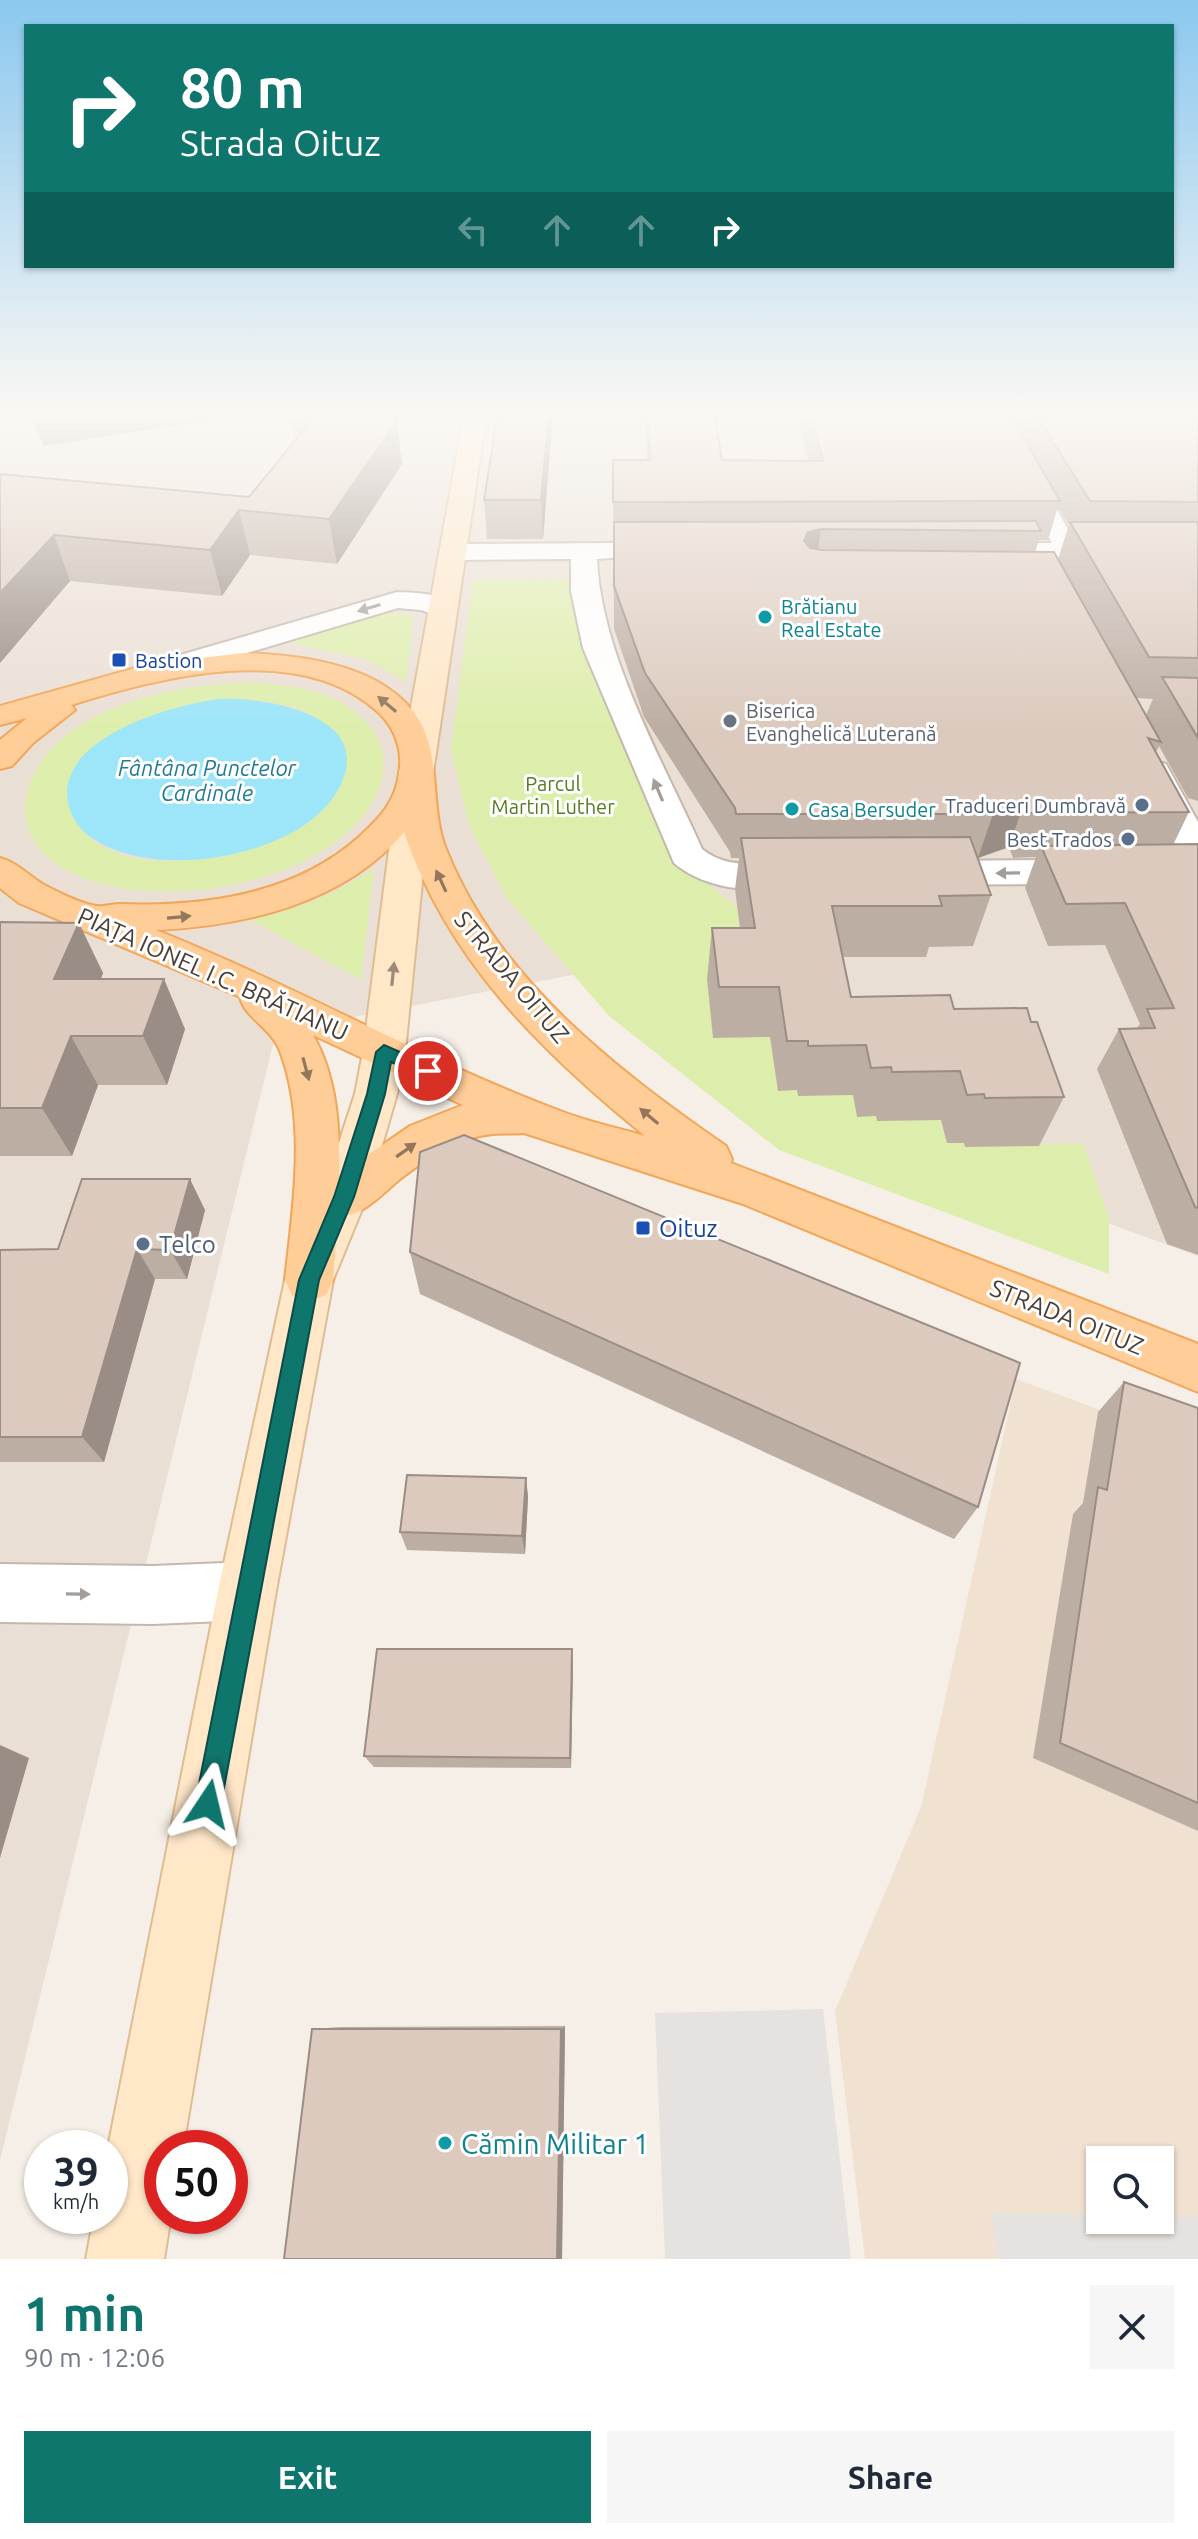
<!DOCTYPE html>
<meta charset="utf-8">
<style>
:root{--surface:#fff;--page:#f6f6f7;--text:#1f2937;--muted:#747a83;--accent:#0f766e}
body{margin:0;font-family:Ubuntu,sans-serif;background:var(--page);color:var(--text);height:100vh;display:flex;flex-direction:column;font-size:30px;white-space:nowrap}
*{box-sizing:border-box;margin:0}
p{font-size:26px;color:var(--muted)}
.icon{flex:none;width:44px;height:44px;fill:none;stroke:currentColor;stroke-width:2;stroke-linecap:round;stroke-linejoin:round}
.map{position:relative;height:2259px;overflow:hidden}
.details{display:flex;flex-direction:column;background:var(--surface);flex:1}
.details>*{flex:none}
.top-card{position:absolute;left:24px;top:24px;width:1150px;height:244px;border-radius:0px;box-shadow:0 2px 6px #0004;background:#0f766e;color:#fff;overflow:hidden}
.tools{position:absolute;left:1086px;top:2146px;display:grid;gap:16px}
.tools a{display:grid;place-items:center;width:88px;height:88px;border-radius:0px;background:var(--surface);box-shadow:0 2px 6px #0004;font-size:40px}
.speed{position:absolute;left:24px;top:2130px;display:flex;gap:16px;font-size:40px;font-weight:700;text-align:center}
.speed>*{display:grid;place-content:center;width:104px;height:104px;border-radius:50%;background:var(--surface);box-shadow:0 2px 6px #0004;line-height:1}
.speed small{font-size:20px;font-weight:400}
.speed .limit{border:12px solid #d22;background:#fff;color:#111}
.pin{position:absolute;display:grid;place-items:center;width:68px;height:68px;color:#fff;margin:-34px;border:4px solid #fff;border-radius:50%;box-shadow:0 2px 8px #0007}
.me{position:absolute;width:88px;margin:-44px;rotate:10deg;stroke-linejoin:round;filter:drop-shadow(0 0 6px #0008)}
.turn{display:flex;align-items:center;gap:28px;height:168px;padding:0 24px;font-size:36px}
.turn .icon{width:104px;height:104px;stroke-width:2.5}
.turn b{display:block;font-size:56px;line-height:68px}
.lanes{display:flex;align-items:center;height:76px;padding:0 24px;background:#0003;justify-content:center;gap:40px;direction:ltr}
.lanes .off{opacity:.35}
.round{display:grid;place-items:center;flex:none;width:84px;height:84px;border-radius:0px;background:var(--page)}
.headline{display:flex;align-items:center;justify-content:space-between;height:136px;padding:0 24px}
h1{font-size:48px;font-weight:700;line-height:60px;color:var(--accent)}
.primary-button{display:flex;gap:16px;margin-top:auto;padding:16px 24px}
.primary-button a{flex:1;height:92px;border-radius:0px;background:var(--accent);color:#fff;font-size:32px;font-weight:700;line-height:92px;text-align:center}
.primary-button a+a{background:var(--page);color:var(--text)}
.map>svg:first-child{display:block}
.residential{fill:#eadfd5}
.education{fill:#f0e1d0;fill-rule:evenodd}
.green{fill:#ddeeac;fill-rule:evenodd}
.parking{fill:#e6e2e0}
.water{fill:#9de5f9}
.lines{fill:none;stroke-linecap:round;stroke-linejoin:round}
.pedestrian-casing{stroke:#c5b7ac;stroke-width:4}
.minor-casing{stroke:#c5b7ac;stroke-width:4}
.secondary-casing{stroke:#debc94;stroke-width:4}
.primary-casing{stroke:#f2a659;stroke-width:4}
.pedestrian{fill:#fff;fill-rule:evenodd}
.minor{fill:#fff;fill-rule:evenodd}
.secondary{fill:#ffe7c8;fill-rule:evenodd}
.primary{fill:#ffcd97;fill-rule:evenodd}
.wall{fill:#bdaea3;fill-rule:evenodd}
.shaded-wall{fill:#9a8d85}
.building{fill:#dccabe;stroke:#9a8d85;stroke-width:2}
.oneway{fill:#a49e9a}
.oneway2{fill:#92775c}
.oneway3{fill:#9b8a77}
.route{fill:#0f766e;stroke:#0a4d48;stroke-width:2}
.culture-dot{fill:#0f9aa8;stroke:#fff;stroke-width:3}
.transit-dot{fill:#1a4fb4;stroke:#fff;stroke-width:3}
.worship-dot{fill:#6b7280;stroke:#fff;stroke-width:3}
.service-dot{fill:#5c6f8a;stroke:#fff;stroke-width:3}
.labels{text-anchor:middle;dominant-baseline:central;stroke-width:6;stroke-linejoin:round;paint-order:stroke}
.far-culture-label{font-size:20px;fill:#0d838f;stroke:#fff;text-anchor:start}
.far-transit-label{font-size:20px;fill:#164399;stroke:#fff;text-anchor:start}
.far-worship-label{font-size:20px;fill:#5b616d;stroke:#fff;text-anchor:start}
.far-park-label{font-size:20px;fill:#557d20;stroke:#fff}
.far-service-label{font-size:20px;fill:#4e5e75;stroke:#fff;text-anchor:end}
.far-water-label{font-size:22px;font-style:italic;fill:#1d7b96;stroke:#fff}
.street-label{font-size:24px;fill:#4a3e35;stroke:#fff}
.transit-label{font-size:24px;fill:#164399;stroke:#fff;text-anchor:start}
.service-label{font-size:24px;fill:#4e5e75;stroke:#fff;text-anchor:start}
.near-culture-label{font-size:28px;fill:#0d838f;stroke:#fff;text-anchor:start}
</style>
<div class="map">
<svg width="1198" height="2259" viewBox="0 0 1198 2259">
<rect width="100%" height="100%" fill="#f6efe7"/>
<path class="residential" d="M0,411H1198V1256L759,1096L630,964L276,1032L0,2160Z"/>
<path class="education" d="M1016,1379L1198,1446V2259H865L835,2011L921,1807ZM1100,2160H1160V2220H1100Z"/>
<path class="green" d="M572,579L690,870L737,907L748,979L798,1095H853L876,1116L877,1121L941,1120L947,1143H964L965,1147L1083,1143L1109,1219V1274L779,1150L609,1016L507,898L470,828L451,751L473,580Z
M372,612L414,615L406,681L365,659L277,640Z
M256,682C282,685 308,687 332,698C411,736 391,806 328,847C270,884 197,897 130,889C96,885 54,872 35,842C22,822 23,799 32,778C68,703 181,683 256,682ZM219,699C264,699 327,702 343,753C348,769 343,784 333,797C287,856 112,896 73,816C66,802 66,789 73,775C81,758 97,740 115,732C147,717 185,710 219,699Z
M374,868L361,980L251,920C296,909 336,895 374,868Z"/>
<path class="parking" d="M553,413H645L648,499L546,498Z
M707,413H796L810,467L719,499Z
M823,2009L851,2259H665L655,2013Z
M992,2213L1100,2215V2220L1198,2217V2259H998Z"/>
<path class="water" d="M219,699C265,697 378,715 339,788C306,851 188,873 125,853C102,846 78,834 70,810C47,740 171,705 219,699Z"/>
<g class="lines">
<defs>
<path id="pedestrian" d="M1028,470L1039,477L1080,551L1076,556H1060L1056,551L1017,477Z"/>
<path id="minor" d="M615,543L624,545L628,551L624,557L597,559C601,655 663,761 702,849C734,875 772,857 808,867L813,875L808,883C766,895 708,892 674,863L583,648L571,591V559L453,560L444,558L440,552L444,546L453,544Z
M975,543H1198V559L966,557L962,551L966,545Z
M397,592C417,593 444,592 457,610L453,616L443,618L421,610L398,608L143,684L132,681L128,675L132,669Z
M1154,761L1166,764L1198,822V883L924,885L911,881L906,873L911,865L924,861L1183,859L1137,771L1142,764Z
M247,1562L268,1570L276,1591L268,1612L247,1620L153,1624L0,1622V1564L153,1566Z"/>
<path id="secondary" d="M465,411H487L433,773L405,1052L397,1094L367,1197L333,1280L276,1591L183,2148H162V2216H171L164,2259H86L94,2216H110L108,2148L218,1591L285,1280L321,1197L355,1094L363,1052L399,773Z"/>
<path id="primary" d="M243,653C298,655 374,663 412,710C444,750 428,804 446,849C497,978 615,1069 726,1146L732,1159L731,1163L1198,1344V1392L743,1204L524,1133C514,1134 504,1133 493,1134C457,1137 428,1158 400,1179C385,1191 359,1221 338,1214L333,1280L326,1295L309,1301L292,1295L285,1280C293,1207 307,1122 280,1051C272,1029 244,1017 240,997L19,903L0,888V858C19,863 29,877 46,886C60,893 81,904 97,906C104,907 113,904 120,904C204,907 294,895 359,837C376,821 391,807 397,784C405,758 398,730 378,712C299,640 161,677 71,705L75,710L33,743L12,766L0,769V740L27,718L0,725V706L150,664ZM404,832C448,961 542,1052 645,1136C618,1128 589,1122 563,1112C424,1060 294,985 156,930C245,926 345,903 404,832ZM313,1035L463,1105L410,1126L339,1175C340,1128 337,1077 313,1035Z"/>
</defs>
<use href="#pedestrian" class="pedestrian-casing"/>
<use href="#minor" class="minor-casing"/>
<use href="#secondary" class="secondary-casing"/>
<use href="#primary" class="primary-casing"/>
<use href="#pedestrian" class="pedestrian"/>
<use href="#minor" class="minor"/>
<use href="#secondary" class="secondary"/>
<use href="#primary" class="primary"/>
</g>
<path class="wall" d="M281,411H389L402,464L337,564L250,555L222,596L70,581L0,663V474L249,497L297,438Z
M498,411H1198V801L1188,798L1159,746L1156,752L1189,812L1173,845L1198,844V1255L1167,1244L1097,1069L1119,1029L1137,1028L1140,1024L1105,945L1048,946L1025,888L1036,857L1013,858L1009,847L978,858L991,895L973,946L929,947L926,957H843L851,997L954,1009L1031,1022L1064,1097L1039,1146L965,1147L964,1143H947L941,1120L877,1121L876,1116L857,1117L853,1095L798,1096L797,1090L778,1091L770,1037L713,1038L707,979L712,928H740L735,889L739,858H731L730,852L644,717L614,629L613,460H647L645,413H553L543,539H487L484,500ZM715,413H796L808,461L722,460ZM1058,507L1069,525L1058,559L1035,552L1039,540H1048ZM1136,698L1153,699L1146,715Z
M0,922L103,973L101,979L185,1029L167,1085H98L72,1156H0Z
M205,1210L187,1279H155L104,1462H0V1250L58,1249Z
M410,1252L978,1507L954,1539L420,1294Z
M1124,1382L1198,1408V1831L1033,1758L1073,1514L1083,1503L1098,1412Z
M526,1478L528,1497L525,1554L407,1550L400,1532Z
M573,1664L571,1768L374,1767L364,1756Z
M565,2026L562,2259L312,2029L340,2027Z"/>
<path class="shaded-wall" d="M30,411H268L43,446Z
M549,411H553V413L543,539L541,500Z
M397,421L402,464L337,564L329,519Z
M239,510L250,555L222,596L210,550Z
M821,529L815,570L804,541L808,532Z
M54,535L70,581L0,663V593Z
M1024,803L1009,847L978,858L993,814Z
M79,923L103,973L81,1029L54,979Z
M164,979L185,1029L167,1085L143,1036Z
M71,1036L98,1085L72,1156L42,1108Z
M190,1179L205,1210L187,1279L170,1250Z
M137,1249L155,1279L104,1462L82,1437Z
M526,1478L528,1497L525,1554L522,1536Z
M572,1649L573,1664L571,1768L570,1758Z
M0,1745L29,1758L0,1858Z
M565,2026L562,2259H557L561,2029Z"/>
<path class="building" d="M298,411H389L397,421L329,519L239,510L210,550L54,535L0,593V474L249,497L307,426Z
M498,411H549L541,500H484Z
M647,411H714L722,460L823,461L810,411H994L1015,423L1060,501L613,502V460H650Z
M1034,411H1198V502L1090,501Z
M1036,521L1041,531L821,529L808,532L804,541L810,548L821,550L1054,552L1161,742L1148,738L1189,812L1029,813L1024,803L993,814H736L735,808L645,673L614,586V522Z
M1070,522H1198V658L1149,657Z
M1162,677L1198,678V738Z
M970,837L991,895L939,896L942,906H832L851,997L950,995L954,1009L1027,1008L1031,1022H1037L1064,1097L985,1098L984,1094L967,1095L960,1071L892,1072L891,1067L871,1068L866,1045L808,1046V1041H787L779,987H719L712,928H755L741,838Z
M1198,844V1208L1195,1207L1119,1029L1155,1028L1147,1009L1174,1008L1125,903L1066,904L1041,846Z
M0,922L79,923L54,979H164L143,1036H71L42,1108H0Z
M464,1135L1020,1363L978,1507L410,1252L420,1152Z
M82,1179H190L170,1250L137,1249L82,1437H0V1250L58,1249Z
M1124,1382L1198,1408V1803L1060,1743L1098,1487L1107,1490Z
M407,1475L526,1478L522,1536L400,1532Z
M377,1649H572L570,1758L364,1756Z
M312,2029H561L557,2259H284Z"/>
<defs><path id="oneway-solid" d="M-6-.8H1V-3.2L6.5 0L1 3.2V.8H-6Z" transform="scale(2)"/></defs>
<g class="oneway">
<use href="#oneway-solid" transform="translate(369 608) rotate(163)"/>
<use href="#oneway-solid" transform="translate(658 790) rotate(-113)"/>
<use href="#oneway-solid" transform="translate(1008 873) rotate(179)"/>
<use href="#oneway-solid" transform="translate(78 1594) rotate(1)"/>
</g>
<g class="oneway2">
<use href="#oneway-solid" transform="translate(387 704) rotate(-140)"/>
<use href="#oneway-solid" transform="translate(441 881) rotate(-115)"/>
<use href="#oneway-solid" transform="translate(179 917) rotate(-5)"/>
<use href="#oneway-solid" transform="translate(306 1069) rotate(75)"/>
<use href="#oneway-solid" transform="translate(649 1116) rotate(-140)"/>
<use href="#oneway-solid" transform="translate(406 1150) rotate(-35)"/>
</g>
<use class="oneway3" href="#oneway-solid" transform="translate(393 974) rotate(-84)"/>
<linearGradient id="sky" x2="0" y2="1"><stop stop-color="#8ac8ef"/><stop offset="0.57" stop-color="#fbf8f4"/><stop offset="1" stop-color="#fbf8f4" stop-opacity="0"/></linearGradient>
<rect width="1198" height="727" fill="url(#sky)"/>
<path class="route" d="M384,1045L434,1067L437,1071L428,1078L391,1062L385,1094L354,1197L319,1280L221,1804L217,1813L208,1817L199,1813L195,1804L299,1280L334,1197L367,1094L376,1052Z"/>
<g class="culture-dot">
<circle cx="765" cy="617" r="8"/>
<circle cx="792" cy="809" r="8"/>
<circle cx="445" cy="2143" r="8"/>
</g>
<g class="transit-dot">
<rect x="111" y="652" width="16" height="16" rx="4"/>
<rect x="635" y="1220" width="16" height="16" rx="4"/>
</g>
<circle class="worship-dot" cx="730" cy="721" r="8"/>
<g class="service-dot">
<circle cx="1142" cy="805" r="8"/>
<circle cx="1128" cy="839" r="8"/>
<circle cx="143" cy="1244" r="8"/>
</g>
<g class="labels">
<g class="far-culture-label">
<text x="781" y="606">Brătianu<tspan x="781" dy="23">Real Estate</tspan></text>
<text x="808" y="809">Casa Bersuder</text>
</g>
<g class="far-transit-label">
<text x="135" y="660">Bastion</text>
</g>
<g class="far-worship-label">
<text x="746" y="710">Biserica<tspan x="746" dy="23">Evanghelică Luterană</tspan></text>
</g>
<g class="far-park-label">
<text x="553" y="783">Parcul<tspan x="553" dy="23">Martin Luther</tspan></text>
</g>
<g class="far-service-label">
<text x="1126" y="805">Traduceri Dumbravă</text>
<text x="1112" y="839">Best Trados</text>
</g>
<g class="far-water-label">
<text x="207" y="767">Fântâna Punctelor<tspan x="207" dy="25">Cardinale</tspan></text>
</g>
<g class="street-label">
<text transform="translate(213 974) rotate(24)">PIAȚA IONEL I.C. BRĂTIANU</text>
<text transform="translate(512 977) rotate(50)">STRADA OITUZ</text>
<text transform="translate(1067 1317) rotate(22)">STRADA OITUZ</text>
</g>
<g class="transit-label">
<text x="659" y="1228">Oituz</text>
</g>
<g class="service-label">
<text x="159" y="1244">Telco</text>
</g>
<g class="near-culture-label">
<text x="461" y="2143">Cămin Militar 1</text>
</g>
</g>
</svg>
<div class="tools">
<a><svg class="icon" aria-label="search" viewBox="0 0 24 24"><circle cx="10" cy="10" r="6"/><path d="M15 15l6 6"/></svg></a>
</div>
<div class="speed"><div>39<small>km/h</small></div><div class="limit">50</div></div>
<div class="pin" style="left:428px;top:1071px;background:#d93025"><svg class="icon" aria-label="arrive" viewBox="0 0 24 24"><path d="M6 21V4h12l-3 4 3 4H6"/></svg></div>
<svg class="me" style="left:208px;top:1804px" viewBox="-20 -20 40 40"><path d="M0-17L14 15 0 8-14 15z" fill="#0f766e" stroke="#fff" stroke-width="4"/></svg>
<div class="top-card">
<div class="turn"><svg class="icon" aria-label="right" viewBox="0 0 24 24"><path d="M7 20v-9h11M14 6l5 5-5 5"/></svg><div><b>80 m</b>Strada Oituz</div></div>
<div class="lanes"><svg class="icon off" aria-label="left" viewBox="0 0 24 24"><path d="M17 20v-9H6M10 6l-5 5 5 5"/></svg><svg class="icon off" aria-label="ahead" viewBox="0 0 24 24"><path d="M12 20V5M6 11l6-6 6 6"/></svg><svg class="icon off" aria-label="ahead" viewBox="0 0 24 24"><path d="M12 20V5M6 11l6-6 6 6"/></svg><svg class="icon" aria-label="right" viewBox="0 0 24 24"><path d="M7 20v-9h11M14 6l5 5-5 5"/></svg></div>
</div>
</div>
<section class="details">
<div class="headline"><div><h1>1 min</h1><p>90 m · 12:06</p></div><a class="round"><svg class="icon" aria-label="close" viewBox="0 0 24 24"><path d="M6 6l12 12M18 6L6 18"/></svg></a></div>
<div class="primary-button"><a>Exit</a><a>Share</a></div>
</section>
